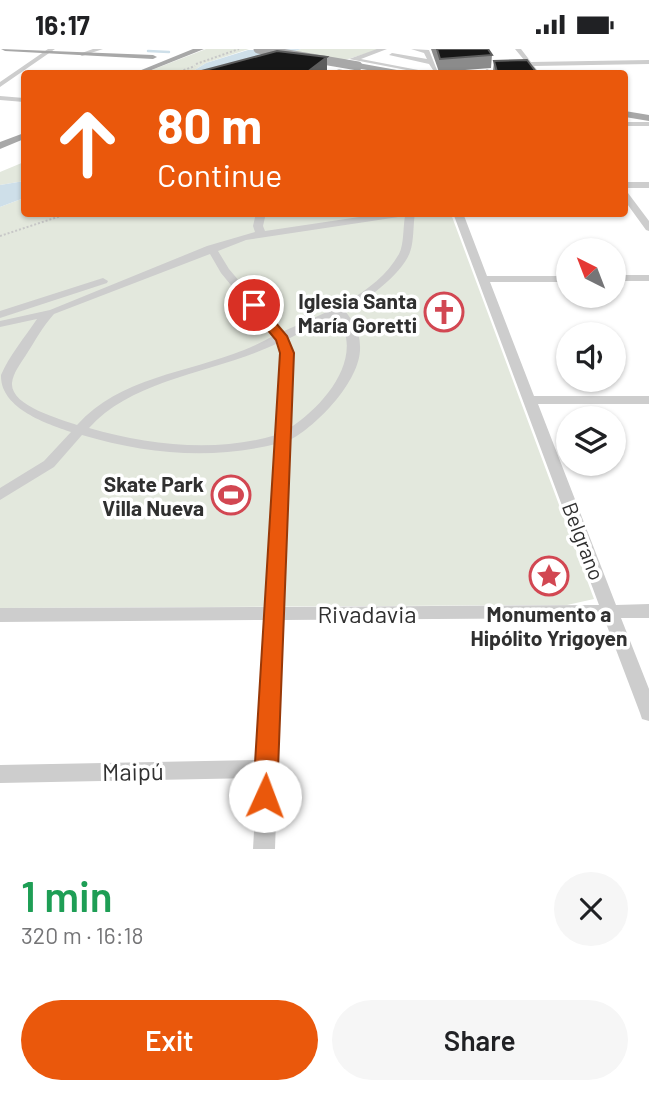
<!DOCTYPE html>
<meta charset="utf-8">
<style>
:root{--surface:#fff;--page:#f6f6f6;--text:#202124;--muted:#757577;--accent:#ea580c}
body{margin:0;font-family:Barlow,sans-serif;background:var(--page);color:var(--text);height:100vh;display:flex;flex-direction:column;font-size:26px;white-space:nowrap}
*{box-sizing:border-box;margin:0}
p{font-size:23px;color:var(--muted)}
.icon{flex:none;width:38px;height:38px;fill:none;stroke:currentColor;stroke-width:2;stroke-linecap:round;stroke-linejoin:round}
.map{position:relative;height:800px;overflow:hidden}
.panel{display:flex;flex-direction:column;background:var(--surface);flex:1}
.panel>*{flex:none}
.banner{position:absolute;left:21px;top:21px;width:607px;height:147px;border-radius:7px;box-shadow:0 2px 5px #0004;background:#ea580c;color:#fff;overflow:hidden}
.needle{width:46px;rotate:318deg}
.buttons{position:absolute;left:556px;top:189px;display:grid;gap:14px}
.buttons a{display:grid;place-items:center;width:70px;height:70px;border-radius:50%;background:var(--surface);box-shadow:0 2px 5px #0004;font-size:35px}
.pin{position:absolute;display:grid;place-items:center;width:60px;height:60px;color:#fff;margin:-30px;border:4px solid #fff;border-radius:50%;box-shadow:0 2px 7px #0007}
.me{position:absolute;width:77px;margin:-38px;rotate:2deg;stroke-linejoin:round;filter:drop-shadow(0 0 5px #0008)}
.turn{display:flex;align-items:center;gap:24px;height:147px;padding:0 21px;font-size:32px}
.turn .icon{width:91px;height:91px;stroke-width:2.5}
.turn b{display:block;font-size:49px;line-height:60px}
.round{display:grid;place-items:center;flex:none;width:74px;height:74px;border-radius:37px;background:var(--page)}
.summary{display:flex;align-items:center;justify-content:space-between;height:119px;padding:0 21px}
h1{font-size:42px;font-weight:600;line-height:52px;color:#1e9e55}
.action{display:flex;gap:14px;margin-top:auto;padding:14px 21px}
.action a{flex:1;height:80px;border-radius:42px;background:var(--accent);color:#fff;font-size:28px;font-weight:600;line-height:80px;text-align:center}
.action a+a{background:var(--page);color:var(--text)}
.status{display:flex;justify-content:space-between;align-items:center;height:49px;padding:0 35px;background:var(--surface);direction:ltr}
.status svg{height:19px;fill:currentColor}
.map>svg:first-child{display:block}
.green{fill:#e3e8dd}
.water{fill:#cedfe9}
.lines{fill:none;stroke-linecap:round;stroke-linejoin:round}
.stream{stroke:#cedfe9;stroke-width:2.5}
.path{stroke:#c7c7c7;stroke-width:2;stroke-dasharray:2 2;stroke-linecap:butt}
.minor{fill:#cdcdcd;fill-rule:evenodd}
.major{fill:#a8a8a8;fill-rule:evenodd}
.major-bridge{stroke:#a8a8a8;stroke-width:9}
.wall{fill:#8b8b8b}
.shaded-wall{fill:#5d5d5d}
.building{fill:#171717;stroke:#5d5d5d;stroke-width:2}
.route{fill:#ea580c;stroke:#983908;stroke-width:2}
.labels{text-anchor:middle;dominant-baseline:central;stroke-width:7;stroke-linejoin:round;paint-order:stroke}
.poi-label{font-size:21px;font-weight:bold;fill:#303030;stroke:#fff;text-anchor:end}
.street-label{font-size:21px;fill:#303030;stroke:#fff}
.near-street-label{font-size:24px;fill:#303030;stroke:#fff}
</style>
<div class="status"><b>16:17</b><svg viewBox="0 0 49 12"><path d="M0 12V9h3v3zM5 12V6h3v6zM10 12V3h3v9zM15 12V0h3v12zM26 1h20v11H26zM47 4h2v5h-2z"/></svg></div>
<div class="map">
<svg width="649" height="800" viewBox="0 0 649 800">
<rect width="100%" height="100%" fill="#fff"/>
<path class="green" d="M206,0H249L206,14L190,24H144Z
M301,0H380L345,11L291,3Z
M24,113V132L0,136V123Z
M24,149V164L451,165L594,550L567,556L0,559V158Z"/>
<path class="water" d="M301,0L233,24H190L206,14L248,1Z
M24,132V149L0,158V136Z"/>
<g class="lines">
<path class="stream" d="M148,2L169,3"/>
<path class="path" d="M196,15L239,0
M176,24L195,17
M0,187L70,164"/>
<path class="minor" d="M48,0H55L0,38V33Z
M93,0H103L82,7L79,5Z
M377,0H387L361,10L434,24H422L349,10Z
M411,0L429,1L437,21H433L429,15L389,6L392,4L427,10L424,4Z
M515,0H521L531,13L649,11V15L534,17L537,21L534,23Z
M339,20L351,23L352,24H330Z
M487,20L489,21L491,24H485L484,22Z
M0,47L24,49V53L0,51Z
M625,73H649V77H625Z
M625,133H649V139H625Z
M625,143L628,144L649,172V182L646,181L625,152Z
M256,164H266L263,177L265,182L386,164H415C413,176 414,192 410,203C403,224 365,253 345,262C353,272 360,283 360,297C362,330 318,376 290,391L284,558L599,556L453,164H463L487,227H569V233H490L534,347H649V355H538L616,556L649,555V569H621L649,640V672L642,670L640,664L604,569L283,571L275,800H253L257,729L0,734V716L258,711L266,571L0,573V559L267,558L276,395C211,411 146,405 82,386L54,418L0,451V439L44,412L71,383C48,375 0,360 1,326C9,307 25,288 37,270L0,278V272L50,261L207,197L255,183L253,177ZM405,167C403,178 404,196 399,205C375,247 323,264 282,283L229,220L218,202L246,191ZM210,205L221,224L273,287C264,292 254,297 244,301C187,324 120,328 77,376C60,370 10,357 12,334C13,324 21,314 26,306C35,292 43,277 54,265ZM336,266C367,307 325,356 290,379L293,304L288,290ZM278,294L281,304L276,386C216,404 148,396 89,379C133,329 219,323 278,294Z
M614,226H649V232H614Z
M103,229L108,232L107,234L0,269V262Z"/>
<path class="major" d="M1,0L153,6L157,8L153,10L5,2Z
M193,0H204L144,24H134Z
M358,14L397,21L401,24H385L355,19Z
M625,62L649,66V72L625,68Z
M24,84V90L0,100V93Z"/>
<path class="major-bridge" d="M258,0L358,17"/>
</g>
<path class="wall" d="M431,0H488L492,6L491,19L439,23Z
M494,12L537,24H493V22Z"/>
<path class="shaded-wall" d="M327,8V21L323,24H306Z"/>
<path class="building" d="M437,0H488L492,6L440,10Z
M277,2L327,8L306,24H194Z
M527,11L537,24H505L497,23L494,12Z"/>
<path class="route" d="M254,252L258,253L287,287L294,304L277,747L273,754L265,758L257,754L253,747L280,304L276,291L247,256Z"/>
<defs>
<symbol id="church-ring" viewBox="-11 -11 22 22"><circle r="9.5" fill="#fff" stroke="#d24752" stroke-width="1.5"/><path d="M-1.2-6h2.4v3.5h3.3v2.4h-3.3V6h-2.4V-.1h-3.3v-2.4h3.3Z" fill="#d24752"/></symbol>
<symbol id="stadium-ring" viewBox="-11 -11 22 22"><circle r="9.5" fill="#fff" stroke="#d24752" stroke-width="1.5"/><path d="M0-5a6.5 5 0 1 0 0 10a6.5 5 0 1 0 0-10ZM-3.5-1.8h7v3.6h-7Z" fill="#d24752"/></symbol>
<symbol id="sight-ring" viewBox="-11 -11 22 22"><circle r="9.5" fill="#fff" stroke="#d24752" stroke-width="1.5"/><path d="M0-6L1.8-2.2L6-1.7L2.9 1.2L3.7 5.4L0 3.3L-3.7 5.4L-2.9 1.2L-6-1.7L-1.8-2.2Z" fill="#d24752"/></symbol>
</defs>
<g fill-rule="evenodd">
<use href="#church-ring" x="422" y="241" width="44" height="44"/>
<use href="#stadium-ring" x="209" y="424" width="44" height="44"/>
<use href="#sight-ring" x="527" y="505" width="44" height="44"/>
</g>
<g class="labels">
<g class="poi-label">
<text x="417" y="251">Iglesia Santa<tspan x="417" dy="24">María Goretti</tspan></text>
<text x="204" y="434">Skate Park<tspan x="204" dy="24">Villa Nueva</tspan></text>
<text x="549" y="564" text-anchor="middle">Monumento a<tspan x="549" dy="24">Hipólito Yrigoyen</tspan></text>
</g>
<g class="street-label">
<text transform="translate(584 492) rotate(69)">Belgrano</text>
</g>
<g class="near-street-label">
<text x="367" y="564">Rivadavia</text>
<text transform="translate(133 722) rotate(-1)">Maipú</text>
</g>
</g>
</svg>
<div class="buttons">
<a><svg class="needle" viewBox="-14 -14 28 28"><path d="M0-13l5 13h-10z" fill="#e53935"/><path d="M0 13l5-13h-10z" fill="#757577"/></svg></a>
<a><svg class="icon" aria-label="sound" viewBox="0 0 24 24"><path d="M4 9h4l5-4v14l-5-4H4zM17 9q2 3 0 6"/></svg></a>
<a><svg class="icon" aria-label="layers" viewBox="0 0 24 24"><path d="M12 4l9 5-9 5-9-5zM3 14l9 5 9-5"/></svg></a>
</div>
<div class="pin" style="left:254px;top:256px;background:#d93025"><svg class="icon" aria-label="arrive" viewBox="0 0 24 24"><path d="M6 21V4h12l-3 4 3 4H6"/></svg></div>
<svg class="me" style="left:265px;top:747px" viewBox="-20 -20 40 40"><circle r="19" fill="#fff"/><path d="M0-13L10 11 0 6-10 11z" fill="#ea580c"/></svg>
<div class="banner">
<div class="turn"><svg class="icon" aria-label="ahead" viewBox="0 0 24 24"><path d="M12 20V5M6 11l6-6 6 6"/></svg><div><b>80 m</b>Continue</div></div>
</div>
</div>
<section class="panel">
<div class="summary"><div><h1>1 min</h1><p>320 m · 16:18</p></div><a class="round"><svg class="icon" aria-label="close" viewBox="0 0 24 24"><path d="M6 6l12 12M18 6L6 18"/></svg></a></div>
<div class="action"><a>Exit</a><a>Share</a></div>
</section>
